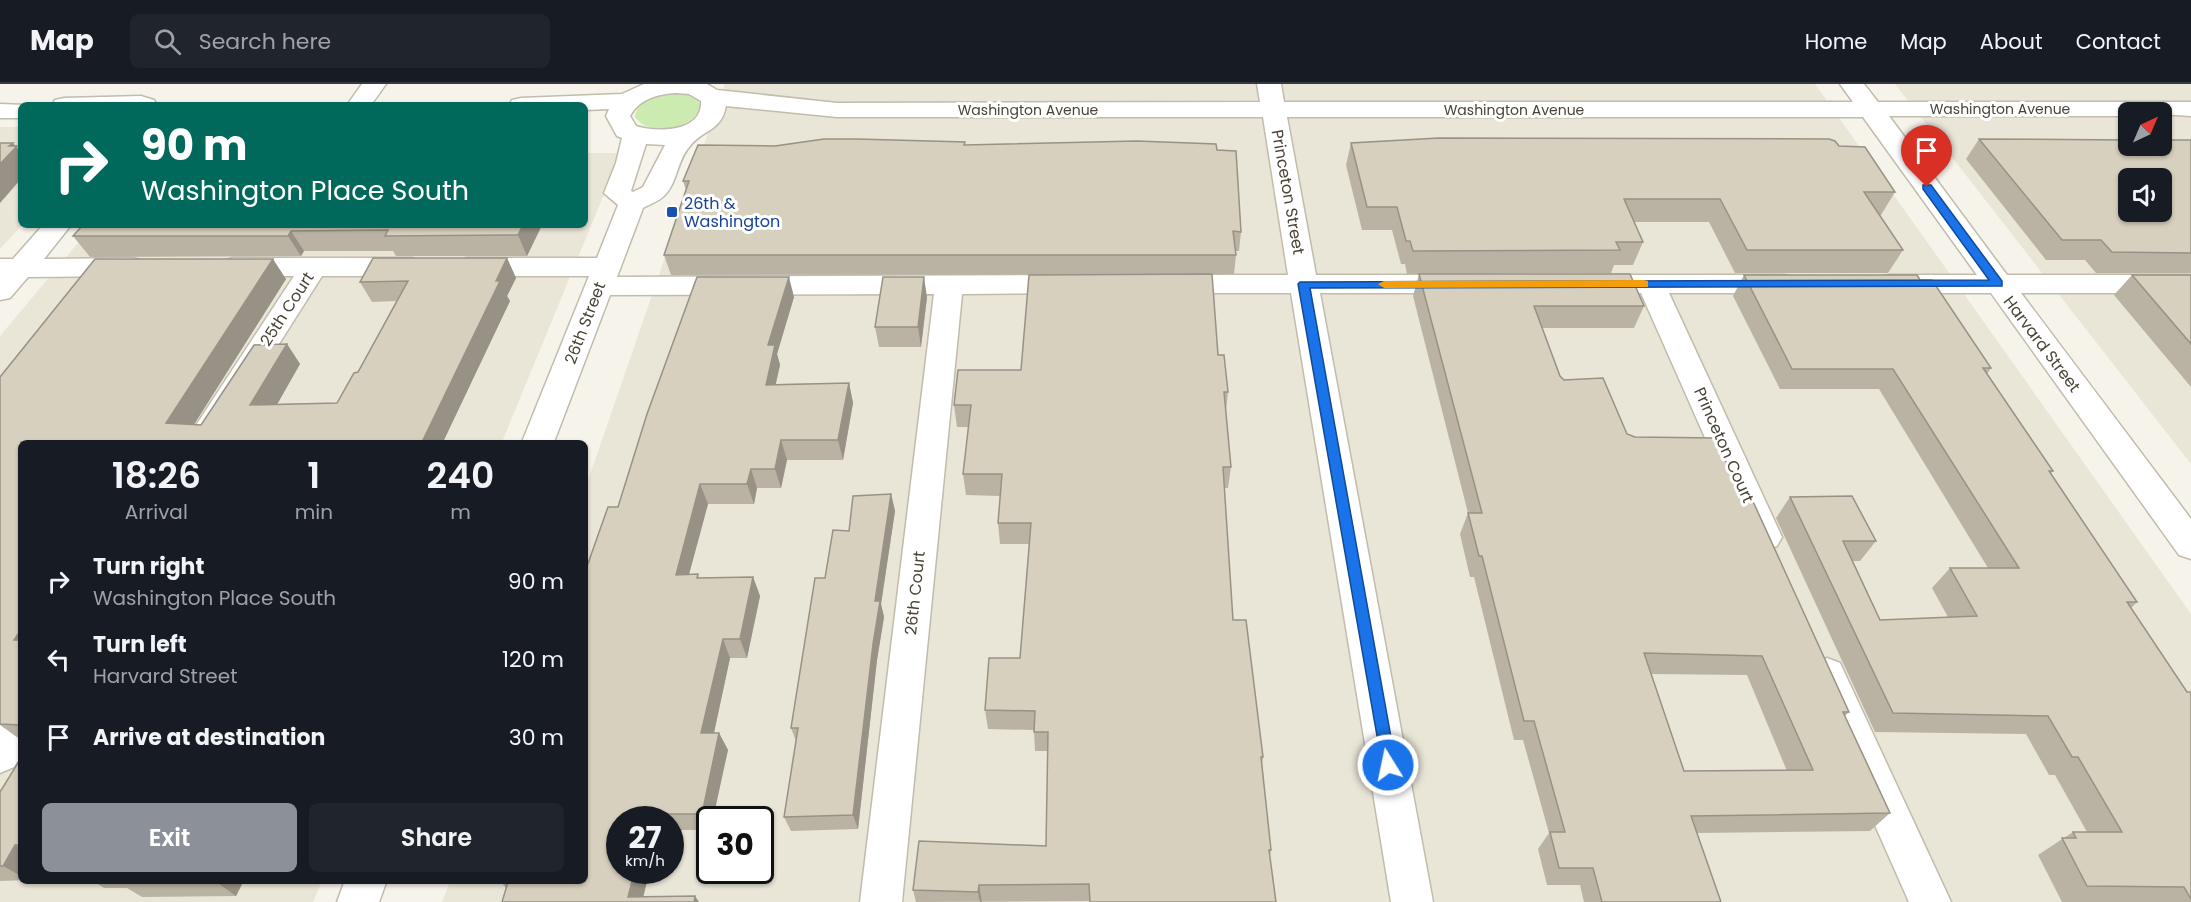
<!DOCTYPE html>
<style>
:root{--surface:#171b24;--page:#20242c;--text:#f1f3f6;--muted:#9ea1a6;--line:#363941;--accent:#8c9099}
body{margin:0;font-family:Poppins,sans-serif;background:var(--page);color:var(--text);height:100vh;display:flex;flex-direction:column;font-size:22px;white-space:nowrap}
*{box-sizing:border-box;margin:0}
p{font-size:20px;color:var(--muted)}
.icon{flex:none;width:33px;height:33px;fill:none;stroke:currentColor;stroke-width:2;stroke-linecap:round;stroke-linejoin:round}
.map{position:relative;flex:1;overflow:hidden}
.drawer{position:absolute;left:18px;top:356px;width:570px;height:444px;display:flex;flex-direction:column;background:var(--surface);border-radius:9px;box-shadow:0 2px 4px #0004}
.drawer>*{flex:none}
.hud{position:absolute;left:18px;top:18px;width:570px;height:126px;border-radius:9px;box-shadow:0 2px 4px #0004;background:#00695c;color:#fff;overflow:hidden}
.needle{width:39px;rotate:44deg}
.tools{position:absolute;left:2118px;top:18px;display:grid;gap:12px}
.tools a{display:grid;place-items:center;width:54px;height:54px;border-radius:9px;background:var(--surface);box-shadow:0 2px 4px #0004;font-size:30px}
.speed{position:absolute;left:606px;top:722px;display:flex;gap:12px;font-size:30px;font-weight:700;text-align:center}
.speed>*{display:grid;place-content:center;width:78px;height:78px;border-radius:50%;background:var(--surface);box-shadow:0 2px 4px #0004;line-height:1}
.speed small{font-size:15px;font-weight:400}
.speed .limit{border:3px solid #111;border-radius:9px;background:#fff;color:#111}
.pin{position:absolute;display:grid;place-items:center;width:51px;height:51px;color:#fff;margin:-62px -26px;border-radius:50% 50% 50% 0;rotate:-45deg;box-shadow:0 0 6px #0007}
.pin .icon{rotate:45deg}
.me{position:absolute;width:66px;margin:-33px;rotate:350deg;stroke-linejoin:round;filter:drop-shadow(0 0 4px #0008)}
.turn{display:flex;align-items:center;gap:21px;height:126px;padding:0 24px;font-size:27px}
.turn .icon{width:78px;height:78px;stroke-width:2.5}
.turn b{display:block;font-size:42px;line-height:51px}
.eta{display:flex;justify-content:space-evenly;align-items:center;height:102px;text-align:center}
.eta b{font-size:36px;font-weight:600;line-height:42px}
.primary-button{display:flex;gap:12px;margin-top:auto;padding:12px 24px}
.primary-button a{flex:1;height:69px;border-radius:9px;background:var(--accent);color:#fff;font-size:24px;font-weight:600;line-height:69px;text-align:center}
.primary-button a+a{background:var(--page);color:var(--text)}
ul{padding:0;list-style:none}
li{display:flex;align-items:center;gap:18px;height:78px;padding:0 24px}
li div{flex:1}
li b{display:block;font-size:22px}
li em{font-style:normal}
header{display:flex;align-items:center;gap:36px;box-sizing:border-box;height:84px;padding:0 30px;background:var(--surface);border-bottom:2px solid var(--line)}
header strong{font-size:28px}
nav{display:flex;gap:33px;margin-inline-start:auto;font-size:21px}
.search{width:420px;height:54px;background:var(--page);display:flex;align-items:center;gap:15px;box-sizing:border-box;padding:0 21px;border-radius:9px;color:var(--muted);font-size:22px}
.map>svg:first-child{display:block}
.residential{fill:#e9e5d7;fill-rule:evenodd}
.green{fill:#ccebb1}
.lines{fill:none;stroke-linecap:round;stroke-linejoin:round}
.minor-casing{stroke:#c1bcab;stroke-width:3}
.minor{fill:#fff;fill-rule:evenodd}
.wall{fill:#bab3a3;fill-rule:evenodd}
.shaded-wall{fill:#979285}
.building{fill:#d8d0be;stroke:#979285;stroke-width:1.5;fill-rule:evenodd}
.route{fill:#1a73e8;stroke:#114b97;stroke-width:1.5}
.slow{fill:#f59e0b}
.transit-dot{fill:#1a4fb4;stroke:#fff;stroke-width:2}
.labels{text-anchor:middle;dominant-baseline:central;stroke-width:6;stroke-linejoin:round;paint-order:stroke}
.far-street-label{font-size:14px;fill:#4a4437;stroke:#fff}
.street-label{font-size:16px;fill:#4a4437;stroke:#fff}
.transit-label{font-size:16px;fill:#164399;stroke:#fff;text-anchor:start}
</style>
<header>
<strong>Map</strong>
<div class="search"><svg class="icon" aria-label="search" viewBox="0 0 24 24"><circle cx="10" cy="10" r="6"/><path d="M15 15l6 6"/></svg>Search here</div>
<nav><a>Home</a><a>Map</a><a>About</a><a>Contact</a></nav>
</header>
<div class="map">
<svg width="2191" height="818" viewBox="0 0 2191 818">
<rect width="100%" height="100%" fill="#f5f3ea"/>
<path class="residential" d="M725,0H1815L2191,530V818H442L450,797L585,796V405ZM620,735H670V786H620ZM710,735H760V786H710Z
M1895,0H2191V380ZM2128,28H2162V62H2128ZM2128,94H2162V128H2128Z
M0,43H21L22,141L0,165Z
M585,69H621L502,358H21V796L322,797L313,818H0V252L93,141H585Z"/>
<path class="green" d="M678,8C688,10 698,12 701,23C692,46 649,54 635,33C637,12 662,11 678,8Z"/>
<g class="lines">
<defs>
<path id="minor" d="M362,0H386L371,21H347Z
M644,0H707L717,6L837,19L1260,18L1257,0H1281L1284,18H1853L1840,0H1864L1878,18H2191V32L2128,28V32H1889L2007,191H2191V209H2021L2191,435V475L2179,471L1991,209H1890L1880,207L1876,200L1880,193L1890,191H1977L1863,33H1287L1316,191H1460L1470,193L1474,200L1470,207L1460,209H1320L1433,818H1391L1291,209H1167L1157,207L1153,200L1157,193L1167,191H1288L1263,33H837L726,22C721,48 703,45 690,62C677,76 677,100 664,112C659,117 650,120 643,124L617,193L1073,191L1083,193L1087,200L1083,207L1073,209L962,210L902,818H860L934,210L610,211L554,358H522L589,192H467L457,189L453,183L457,177L467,174H597L618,121L604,109L616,79L622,54L617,52L606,32L609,25L585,26V21H509L512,16L521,14L622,10ZM676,9L689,10L701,17C703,48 657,49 636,42L630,32C639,15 658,10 676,9ZM646,60L665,61L643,103L633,108L631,107Z
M141,12L154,16L157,21H52L55,16L64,14Z
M0,20L26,21H21V34H0Z
M43,141H71L44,175L133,174L143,177L147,183L143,189L133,192L28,193L10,214L0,216V175H13Z
M233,174H412L422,177L426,183L422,189L412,192H322L217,358H185L294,192H233L223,189L219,183L223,177Z
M1590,191H1784L1794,193L1798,200L1794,207L1784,209H1669L1782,453L1777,462L1765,466L1753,462L1641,209H1590L1580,207L1576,200L1580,193Z
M1827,574L1840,579L1951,818H1909L1808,590L1814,579Z
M21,621V672L14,683L0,689V637L7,626Z
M345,796H387L379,818H337Z"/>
</defs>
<use href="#minor" class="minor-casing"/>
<use href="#minor" class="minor"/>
</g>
<path class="wall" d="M1979,55L2191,56V189H2096L2085,176H2046L1966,75Z
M965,58V61L1217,66L1241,148L1239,167H1235L1236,171L1234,190L671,191L664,171L686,106L683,97L775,62Z
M1351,59L1839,62L1895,108L1881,131H1880L1903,166L1888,189H1735L1709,138H1634L1643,158L1633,181H1614L1611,189L1407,190L1405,180H1401L1392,146H1362L1346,81Z
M83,141H542L527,172H396L393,167H304L301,172L90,173L73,152Z
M507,174L516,194L507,212L510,217L443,358H21V656L0,641V293L286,195L194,340L201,341L287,260L300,280L277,320L337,319L358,288L396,217L372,218L360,198Z
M1419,190L1644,222L1634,244H1542L1560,292L1627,350L1741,413L1849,628L1845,632L1890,729L1870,747L1697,749L1721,818H1584L1580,801H1547L1538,765L1549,749L1523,656H1514L1474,493H1470L1460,450L1468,429L1413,212ZM1651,590L1747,591L1787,687H1684Z
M1744,191L1920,196L1991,284L1987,290L2053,387L2051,389L2137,518L2131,524L2187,608H2191V818H2062L2038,771L2073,748H2087L2055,691H2049L2026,650L1875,648L1776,434L1790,413L1876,457L1860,477H1853L1880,536L1948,533L1932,504L1950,484H1988L1879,305H1780L1733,212Z
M2132,191H2191V303L2114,211Z
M794,213L777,270L780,281L776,300L849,299L853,319L843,376H787L781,404H757L754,420H708L689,490H698L699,494L753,493L760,512L747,574H730L714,649H719L728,666L710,735V746H670V735H620L643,813L699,818L506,804L501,798L585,796L618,423Z
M927,213L921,263H879L875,243Z
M1218,271L1228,308L1226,327L1231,383L1228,404H1224L1233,536L1263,673L1262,680L1271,766L1270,771L1089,817L916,818L913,806L1046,762L1048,667H1035L1034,646L988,645L985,626L1020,574L1029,460H1000L998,439L1000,412L966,411L963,390L969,343H957L954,321L1021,286Z
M891,410L895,427L881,520L884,533L877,576L858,745L791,747L784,733L796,657L791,644L825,494L849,447Z
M21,674V796H29L0,797V708Z
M92,796H244L236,812L142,813L127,804H104Z"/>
<path class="shaded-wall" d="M13,59L21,68V95L0,119V80L9,62Z
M523,141H542L527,172L518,151Z
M291,147L304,167L301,172L288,152Z
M507,174L516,194L507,212L510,217L443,358H422L496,197Z
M273,175L286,195L183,358L166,339Z
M789,193L794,213L777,270L780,281L771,320L766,301L768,261Z
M924,193L927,213L921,263L918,243Z
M287,260L300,280L266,340L250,321Z
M849,299L853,319L843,376L838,356Z
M781,356L787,376L781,404L775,385Z
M751,385L757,404L754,420L747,400Z
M700,400L708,420L684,509L676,491Z
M891,410L895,427L881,520L884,533L877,576L858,745L853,731L873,560L875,517Z
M753,493L760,512L747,574L740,555Z
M21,546V562L14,556Z
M723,555L730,574L710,667L701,649Z
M719,649L728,666L713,735H710V743L702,730Z
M15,761L21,765V792L3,782Z
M635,786H650L642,818L628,813Z
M216,796H244L236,812L215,797Z
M979,801L982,818H980L978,808Z
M695,812L699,818H694Z"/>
<path class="building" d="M1439,54L1829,55L1835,57L1839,62L1865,63L1895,108H1864L1903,166H1747L1720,115H1624L1643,158H1616L1620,166L1413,167L1410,157H1406L1397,123H1367L1351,59Z
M824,55H857L965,58L964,61L1137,57L1216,60L1217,66L1236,67L1241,148L1233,147L1236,171H664L689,97H683L698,61L775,62Z
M1979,55L2128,56V62H2162V56H2191V169L2112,168L2101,156H2062ZM2128,94H2162V128H2128Z
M0,59H13L9,62H17L0,80Z
M83,141H523L518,151L385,152L388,146L291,147L288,152H73Z
M373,174H507L496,197H500L422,358H21V546L14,556H21V641L0,640V293L95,175H273L166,339L201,341L254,261L287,260L250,321L337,319L354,289L358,288L408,197L360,198Z
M1212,190L1218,271H1224L1228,308H1224L1231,383H1223L1233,536H1246L1263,673H1261L1271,766H1269L1276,818H1090L1089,800L979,801L978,808L913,806L919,757L1046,762L1048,648H1034L1035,627L985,626L989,574H1020L1031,439H998L1002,390H963L971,321H954L958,286H1021L1029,191Z
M1419,190H1630L1644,222H1534L1560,292L1564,296L1603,294L1627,350L1635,353L1716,354L1741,413H1751L1849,628H1843L1890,729L1691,732L1721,818H1602L1593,784H1559L1550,748H1565L1534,637H1524L1482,472H1479L1468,429H1482ZM1644,569L1762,572L1813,686L1684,687Z
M1744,191H1917L1920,196H1932L1991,284H1983L2053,387H2049L2137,518H2127L2187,608H2191V815L2184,803L2087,802L2062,754H2076L2073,748H2122L2078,673H2072L2048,632L1893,629L1790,413L1852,412L1876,457H1843L1880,536L1977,532L1950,484H2019L1893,285H1792Z
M2132,191H2191V260Z
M697,193H789L768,261H775L766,301L849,299L838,356H781L775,385H751L747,400H700L676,491L698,490L697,494L753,493L740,555H723L701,649H719L702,730H650L648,735H620V786H635L628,813L695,812L694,818H502L508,798H501L502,796H585V488L608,423H618L647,330Z
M883,193H924L918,243H875Z
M891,410L875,517H880L873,560L853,731L784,733L798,644H791L815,494H825L833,446L849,447L853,412Z
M21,674V761H15L3,782H0V708Z
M119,796H216L215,797L118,798Z"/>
<path class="route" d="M1923,101H1931L2002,197V202L1310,204L1396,681L1394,686L1388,688L1383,686L1298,200L1300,198L1989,196L1923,105Z"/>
<path class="slow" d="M1644,196L1648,197V203L1384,204L1378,200L1384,197Z"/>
<rect class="transit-dot" x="666" y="122" width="12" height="12" rx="3"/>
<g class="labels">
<g class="far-street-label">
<text x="2000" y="25">Washington Avenue</text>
<text x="1028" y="26">Washington Avenue</text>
<text x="1514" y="26">Washington Avenue</text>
</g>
<g class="street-label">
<text transform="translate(1288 108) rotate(80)">Princeton Street</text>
<text transform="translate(287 225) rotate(-57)">25th Court</text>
<text transform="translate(585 239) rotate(-69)">26th Street</text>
<text transform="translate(2042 260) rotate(53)">Harvard Street</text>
<text transform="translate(1724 361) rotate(66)">Princeton Court</text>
<text transform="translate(915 509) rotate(-84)">26th Court</text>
</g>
<g class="transit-label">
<text x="684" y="119">26th &amp;<tspan x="684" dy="18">Washington</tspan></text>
</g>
</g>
</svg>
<div class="tools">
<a><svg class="needle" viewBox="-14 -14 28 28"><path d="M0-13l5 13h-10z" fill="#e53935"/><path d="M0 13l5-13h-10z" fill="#9ea1a6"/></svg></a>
<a><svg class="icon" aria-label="sound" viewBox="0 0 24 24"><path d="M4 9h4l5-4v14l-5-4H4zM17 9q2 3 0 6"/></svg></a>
</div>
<div class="speed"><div>27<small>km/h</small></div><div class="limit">30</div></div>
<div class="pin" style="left:1927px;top:103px;background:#d93025"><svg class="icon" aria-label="arrive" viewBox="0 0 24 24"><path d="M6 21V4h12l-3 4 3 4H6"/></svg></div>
<svg class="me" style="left:1388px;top:681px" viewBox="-20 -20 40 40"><circle r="17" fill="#1a73e8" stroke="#fff" stroke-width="3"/><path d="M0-11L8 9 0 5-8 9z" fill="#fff"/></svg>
<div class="hud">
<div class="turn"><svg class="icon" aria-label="right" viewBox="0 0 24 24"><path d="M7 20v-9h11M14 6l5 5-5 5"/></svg><div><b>90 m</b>Washington Place South</div></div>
</div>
<section class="drawer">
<div class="eta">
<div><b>18:26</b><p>Arrival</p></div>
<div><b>1</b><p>min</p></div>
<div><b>240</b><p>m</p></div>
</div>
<ul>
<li><svg class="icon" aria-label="right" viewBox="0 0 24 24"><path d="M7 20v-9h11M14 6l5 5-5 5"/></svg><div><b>Turn right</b><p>Washington Place South</p></div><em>90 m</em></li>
<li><svg class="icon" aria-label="left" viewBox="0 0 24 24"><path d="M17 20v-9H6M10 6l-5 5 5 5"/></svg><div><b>Turn left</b><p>Harvard Street</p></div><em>120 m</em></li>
<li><svg class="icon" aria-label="arrive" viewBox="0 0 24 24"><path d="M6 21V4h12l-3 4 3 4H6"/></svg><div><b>Arrive at destination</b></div><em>30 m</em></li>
</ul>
<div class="primary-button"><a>Exit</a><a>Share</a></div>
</section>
</div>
